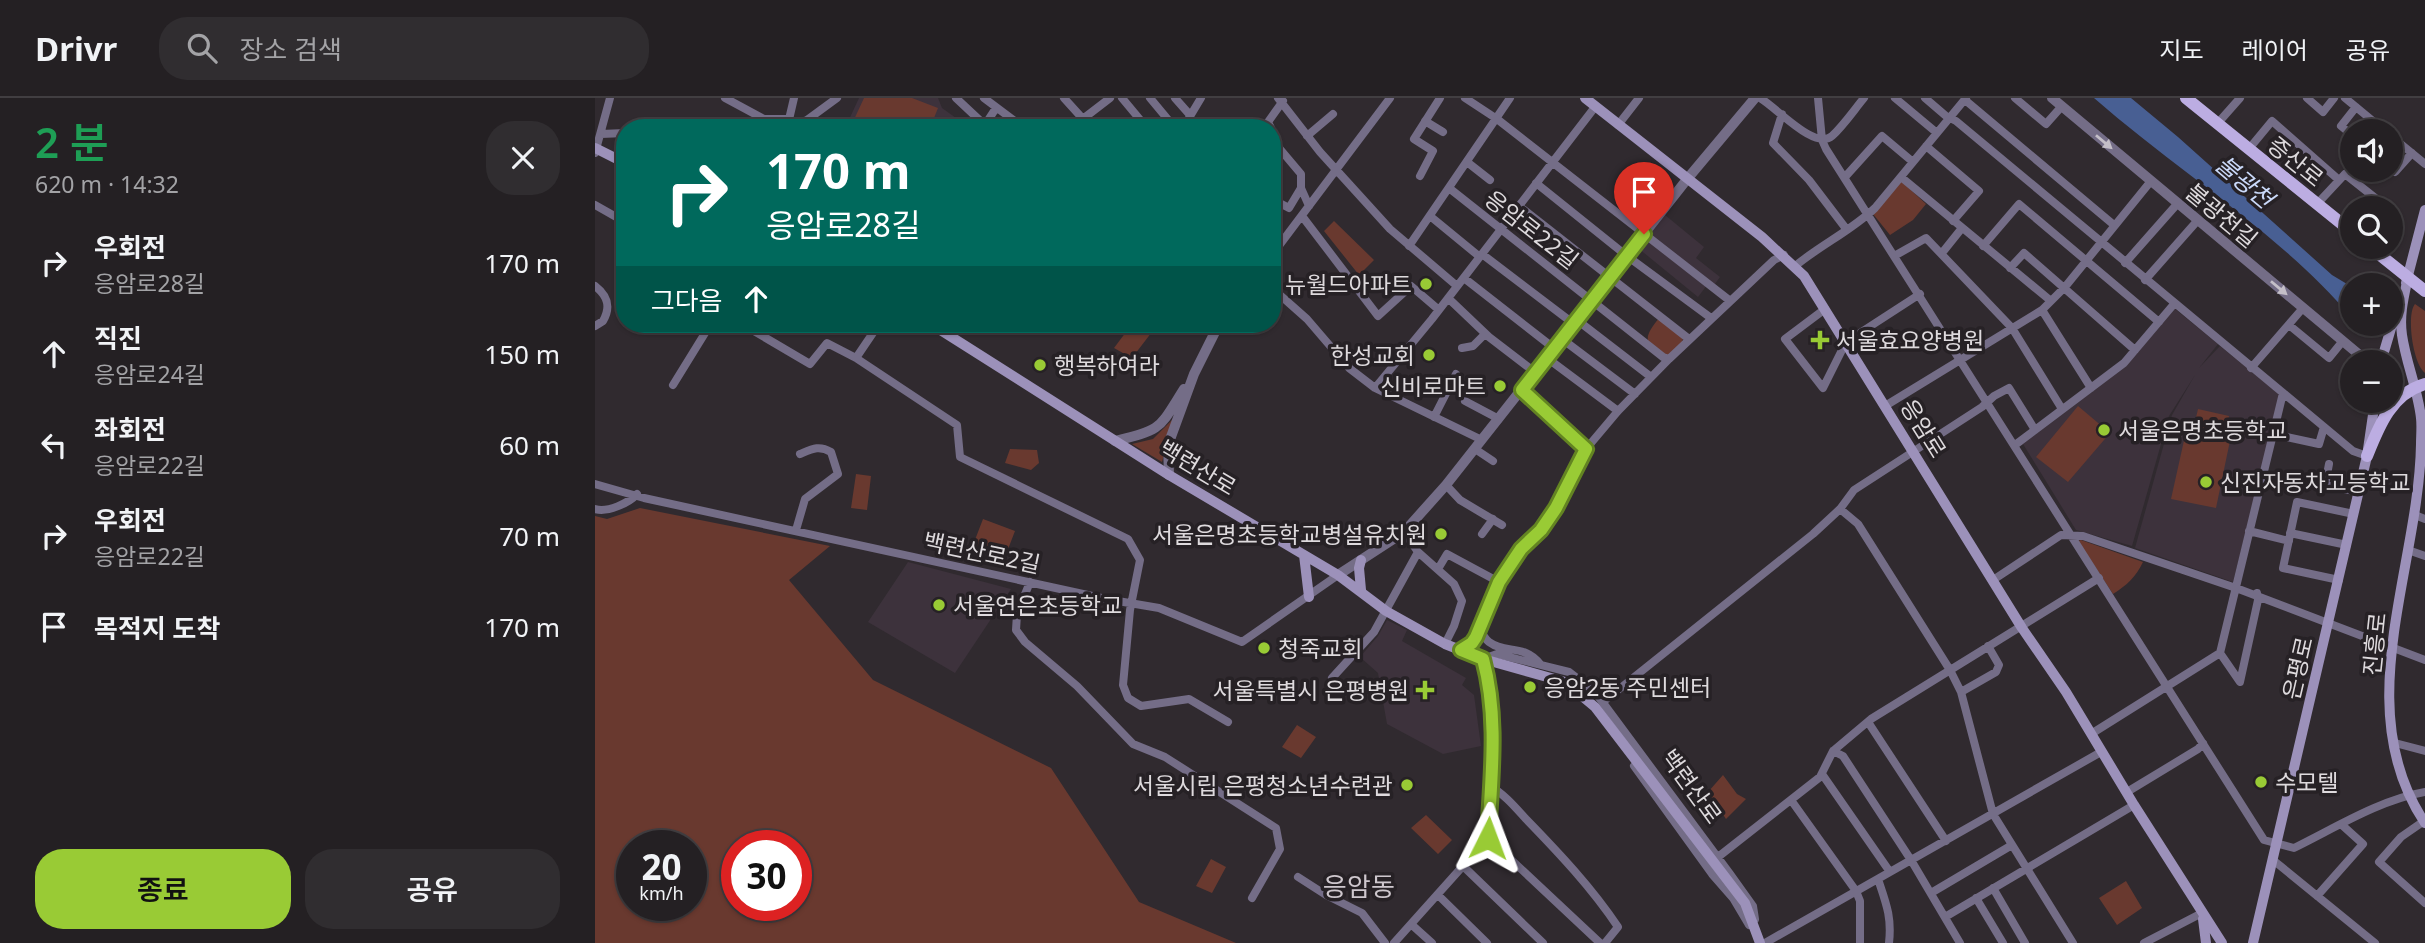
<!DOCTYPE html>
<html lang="ko">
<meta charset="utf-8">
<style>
:root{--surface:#242023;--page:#302d30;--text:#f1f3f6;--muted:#a3a3a6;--line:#413e41;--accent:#99cb35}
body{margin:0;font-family:"Noto Sans","Noto Sans KR",sans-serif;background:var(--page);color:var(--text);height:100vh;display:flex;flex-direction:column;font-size:26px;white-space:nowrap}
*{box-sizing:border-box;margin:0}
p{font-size:23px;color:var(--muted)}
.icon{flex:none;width:38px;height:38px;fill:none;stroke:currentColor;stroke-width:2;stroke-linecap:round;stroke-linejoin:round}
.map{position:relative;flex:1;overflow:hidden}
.drawer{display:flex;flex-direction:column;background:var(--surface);width:595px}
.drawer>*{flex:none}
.guide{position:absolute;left:21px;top:21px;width:665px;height:214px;border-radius:28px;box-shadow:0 2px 5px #0004,0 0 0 2px var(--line);background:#00695c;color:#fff;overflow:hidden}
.controls{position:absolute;left:1745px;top:21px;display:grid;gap:14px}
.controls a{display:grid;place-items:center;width:63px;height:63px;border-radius:50%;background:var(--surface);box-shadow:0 2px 5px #0004,0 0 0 2px var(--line);font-size:35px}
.speed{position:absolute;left:21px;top:732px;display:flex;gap:14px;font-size:35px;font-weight:700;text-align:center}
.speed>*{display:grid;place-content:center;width:91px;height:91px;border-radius:50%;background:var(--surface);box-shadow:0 2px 5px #0004,0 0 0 2px var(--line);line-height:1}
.speed small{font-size:18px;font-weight:400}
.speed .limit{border:10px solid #d22;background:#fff;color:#111}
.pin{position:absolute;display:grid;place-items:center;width:60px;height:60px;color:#fff;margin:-72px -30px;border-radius:50% 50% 50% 0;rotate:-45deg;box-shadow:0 0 7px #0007}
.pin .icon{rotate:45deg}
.me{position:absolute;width:77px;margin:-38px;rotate:3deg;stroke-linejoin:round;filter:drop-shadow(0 0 5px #0008)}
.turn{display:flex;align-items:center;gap:24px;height:147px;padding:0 35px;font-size:32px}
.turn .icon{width:91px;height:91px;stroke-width:2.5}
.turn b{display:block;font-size:49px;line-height:60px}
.then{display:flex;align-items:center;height:66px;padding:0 35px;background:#0003;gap:14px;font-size:26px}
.round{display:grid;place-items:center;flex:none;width:74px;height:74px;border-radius:28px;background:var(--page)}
.summary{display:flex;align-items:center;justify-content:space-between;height:119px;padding:0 35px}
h1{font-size:42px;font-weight:600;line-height:52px;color:#1e9e55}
.primary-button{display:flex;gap:14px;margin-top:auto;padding:14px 35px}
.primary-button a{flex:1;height:80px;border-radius:28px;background:var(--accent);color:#111;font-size:28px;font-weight:600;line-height:80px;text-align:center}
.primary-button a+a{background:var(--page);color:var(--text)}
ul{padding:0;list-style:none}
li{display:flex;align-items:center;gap:21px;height:91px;padding:0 35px}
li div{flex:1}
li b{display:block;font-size:26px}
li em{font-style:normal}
header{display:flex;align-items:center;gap:42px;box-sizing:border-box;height:98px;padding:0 35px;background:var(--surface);border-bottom:2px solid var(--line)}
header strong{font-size:33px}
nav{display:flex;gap:38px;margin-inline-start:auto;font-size:24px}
.search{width:490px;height:63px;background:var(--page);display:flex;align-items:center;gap:18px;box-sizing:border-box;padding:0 24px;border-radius:28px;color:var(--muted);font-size:26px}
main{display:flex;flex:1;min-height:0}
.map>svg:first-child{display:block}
.built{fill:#3d323c}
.green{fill:#69392f;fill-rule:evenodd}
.water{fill:#485f93}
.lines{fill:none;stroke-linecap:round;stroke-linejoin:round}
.minor{stroke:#746d87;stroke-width:8}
.tertiary{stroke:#746d87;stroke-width:10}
.secondary{stroke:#9c91ba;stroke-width:10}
.primary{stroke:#bcade2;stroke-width:12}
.oneway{fill:#c4bfc8}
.route-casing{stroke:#638422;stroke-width:18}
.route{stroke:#99cb35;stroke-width:12}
.poi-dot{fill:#99cb35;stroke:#262125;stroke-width:2.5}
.labels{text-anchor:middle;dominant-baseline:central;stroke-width:7;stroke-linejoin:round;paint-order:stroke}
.street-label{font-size:23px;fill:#dedadd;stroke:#262125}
.poi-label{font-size:23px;fill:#dedadd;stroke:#262125;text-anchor:start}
.water-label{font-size:24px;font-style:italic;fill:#cbdafa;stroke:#262125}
.quarter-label{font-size:26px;fill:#cec7cd;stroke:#262125}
</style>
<header>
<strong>Drivr</strong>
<div class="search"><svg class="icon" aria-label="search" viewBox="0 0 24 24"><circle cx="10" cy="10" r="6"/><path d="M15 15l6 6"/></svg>장소 검색</div>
<nav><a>지도</a><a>레이어</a><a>공유</a></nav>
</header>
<main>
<section class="drawer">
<div class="summary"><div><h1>2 분</h1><p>620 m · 14:32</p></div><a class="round"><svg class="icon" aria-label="close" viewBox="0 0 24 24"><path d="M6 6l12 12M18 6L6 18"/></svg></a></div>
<ul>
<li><svg class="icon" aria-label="right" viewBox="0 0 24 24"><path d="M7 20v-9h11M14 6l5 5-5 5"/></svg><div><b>우회전</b><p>응암로28길</p></div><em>170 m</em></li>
<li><svg class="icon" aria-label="ahead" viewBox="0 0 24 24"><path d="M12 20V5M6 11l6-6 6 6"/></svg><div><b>직진</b><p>응암로24길</p></div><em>150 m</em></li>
<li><svg class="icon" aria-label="left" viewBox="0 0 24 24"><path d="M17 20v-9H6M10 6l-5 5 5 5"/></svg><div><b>좌회전</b><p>응암로22길</p></div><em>60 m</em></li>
<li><svg class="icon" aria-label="right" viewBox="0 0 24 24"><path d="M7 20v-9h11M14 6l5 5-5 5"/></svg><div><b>우회전</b><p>응암로22길</p></div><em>70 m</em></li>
<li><svg class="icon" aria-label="arrive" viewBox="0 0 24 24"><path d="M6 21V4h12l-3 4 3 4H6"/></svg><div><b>목적지 도착</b></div><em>170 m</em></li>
</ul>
<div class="primary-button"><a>종료</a><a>공유</a></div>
</section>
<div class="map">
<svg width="1830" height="845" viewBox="0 0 1830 845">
<rect width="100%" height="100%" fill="#302a2f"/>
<path class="built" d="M264,0H343L347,10L361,20L356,30H242L243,28H251Z
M1070,117L1109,149L1101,160L1125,179L1117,190L1112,187L1103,199L1043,150Z
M1580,211L1623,246L1604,270L1625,248L1685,297L1638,484L1540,450L1577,317L1600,277L1574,318L1537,448L1481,432L1428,346L1529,270Z
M313,464L416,491L360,575L273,524Z
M792,522L812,532L807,543L871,580L867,587L879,597L886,648L848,656L792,626L783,575L765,559L783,538Z"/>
<path class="green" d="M269,0H317L343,10L335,30L256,28Z
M1306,83L1331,106L1318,122L1295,137L1278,116Z
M739,123L779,162L764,177L729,133Z
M1820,206L1830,213V275C1818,266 1811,217 1820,206Z
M1065,219L1088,240L1086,250L1076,259C1050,247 1045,243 1065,219Z
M537,226H563L537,260L519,250Z
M1483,308L1515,335L1473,384L1441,359Z
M1603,311L1634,318L1631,335L1599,328Z
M579,320L567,364L537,346L558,341Z
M1592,329L1636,338L1621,410L1576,401Z
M415,351L442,352L444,365L436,372L410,365Z
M261,376L276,378L272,412L256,410Z
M45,410L235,448L194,482L278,582L456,670L544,804L641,845H0V418L12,421ZM37,747H96V807H37ZM142,747H201V807H142Z
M388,421L420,433L410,459L378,447Z
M1486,442L1548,464C1541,479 1532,487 1518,496L1483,443Z
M702,627L721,639L706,660L687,649Z
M1128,677L1142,696L1151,701L1131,721L1113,694Z
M831,717L857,742L843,756L816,730Z
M616,761L631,769L617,795L601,788Z
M1531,783L1547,810L1522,827L1504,800Z"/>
<path class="water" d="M1499,0H1536L1583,39L1737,177L1757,189V220C1685,135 1582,73 1499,0Z"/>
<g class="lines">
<path class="minor" d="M130,0L169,21H193L203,25L212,22L242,0
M361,0L393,30
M389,0L421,24
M469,0L488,21
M527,0L552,30
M555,0L580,30
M580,0L595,17
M683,0L725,54L795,131L862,188
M870,0L902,21L1134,202
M1165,0C1181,9 1220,53 1237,38C1249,27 1259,12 1269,0
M1223,0L1227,42L1231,51L1669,742L1699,750C1740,730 1784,702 1830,694
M1300,0L1342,35
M1330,0L1351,18L1361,23L1758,353L1772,358
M1420,0L1451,26L1467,8
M1712,0L1728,14L1739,0
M1750,0L1790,33
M1370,2L1519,127
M1187,16L1178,45L1214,82L1252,132
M830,23L848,34
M1622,26L1645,0
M390,27L401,10
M1023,27L1044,0
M139,30L143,25L169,21
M192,30L199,0
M476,30L515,0
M588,30L606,0
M676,30L673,24L688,3
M677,32L681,41L679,44L706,76V90L714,108
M6,36L30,35
M1757,37L1746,28L1761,9
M712,38L738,16
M1796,38L1830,66
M1331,48L1384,93L1358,123
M1653,52L1677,23L1744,82
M0,55L15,0
M872,64L895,82
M1796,70L1800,74L1817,55
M825,78L838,53L819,41L845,0
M1250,79L1287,38L1318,64
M1306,79L1456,203
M941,85L1032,158L1116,220
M854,90L1068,259L1074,261
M677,101L694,110L706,90
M1722,106L1750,76L1789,107
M0,107L30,124
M924,108L1094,241
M707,118L783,218L816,188L844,212
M835,118L885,159
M814,148L915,0
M1388,148L1424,106L1564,224
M1347,155L1367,130
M887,156L979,226
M677,157L795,0
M1301,157L1331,140L1417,230L1467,311
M1530,165L1583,105
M1199,169C1225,147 1256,133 1280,110L1371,0
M1415,170L1429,155L1540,252
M869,180L960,251
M1550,182L1603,122
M0,188C13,198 16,209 8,223L0,228
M677,190L712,221L754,270L780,290L887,342
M853,200L894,239L941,275
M1230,211L1190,241L1228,290L1251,244L1325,196
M1447,212L1496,290
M982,222L1056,279
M147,226L215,266L232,245L261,260
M284,226L261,260L362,327L365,359L533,441L545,462L535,512L528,587L533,600L546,608L594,601L633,624
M1694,227L1734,260L1747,244
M967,241L1040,296
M867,250L878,248L890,236
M952,260L1023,313
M1656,270L1708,210
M78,287L115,227L119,226
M780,290L837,221L1000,9
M927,292L991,351
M870,303L904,321
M1290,308L1447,212L1470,189L1556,83
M839,319L861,276
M1678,336L1724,346L1729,329
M1420,347L1529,265L1579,206
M880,351L898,363
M1734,366L1730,387L1764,394
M0,386L49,400L511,501L564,510L647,544L743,477
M851,387L865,402L907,427
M0,411C12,415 34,405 42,396
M1245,411L1263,426L1355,572L1366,594L1398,716L1478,845
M1820,417L1830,421
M201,432L210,401L243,376L236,354C224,347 217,351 205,356
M1654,433L1694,443
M809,434L823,454L859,486L867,503L859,528L850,546
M1695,435L1752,447
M887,436L898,421
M1813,452L1830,458
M843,471L852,456L904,484
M1398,482L1466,437L1488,438L1641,490L1830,562
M1744,482L1688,470L1702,404L1759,416
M435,484L422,516L421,532L430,544L482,588L538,646L570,659L681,730L685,751L657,800
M1662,495L1663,502L1645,584L1625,555L1688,295
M884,530C887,535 890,541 894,544C910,556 930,546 945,566
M866,552L881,539L900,493L926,451L945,432L961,410L991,351L1023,313L1074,261L1179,162L1189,157
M737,580L779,534L823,454
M1366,594L1401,574L1404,567L1393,548
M1008,604L1218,436L1245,411L1259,392L1387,309L1399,298L1414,290L1440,332
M1273,624L1351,743
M1496,636L1625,555
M1800,645L1830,653
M1238,653L1248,658L1316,762L1365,845
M1039,668L1117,776L1138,800L1154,827
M1227,676L1295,774
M895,688C909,696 920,709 931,721C964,755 997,790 1023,829L1010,845
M1532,694L1603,651L1608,645
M1196,702L1261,793L1265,803V845
M1829,723L1806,739L1784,764L1830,805
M893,740L1005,845
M1123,759L1225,679L1238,653L1276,621L1504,480
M1678,762L1780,845
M868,768L948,845
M703,779L731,797L767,815L790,845
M1283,781C1291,805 1297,819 1294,845
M1398,790L1430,845
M1336,795L1417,747
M843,797L892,845
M1722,798L1768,746L1747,727
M1381,800L1408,845
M1350,819L1539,707
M817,827L837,845
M799,845L893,740L899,628L893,579L888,561L902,556L974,574L1000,594L1135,776L1158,808L1160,821
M1170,845L1506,654
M1549,845L1607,815"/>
<path class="tertiary" d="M1457,0L1773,264
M520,343C568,331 563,332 589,291
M574,377L573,347L599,276L624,226
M743,477L809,434L851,387L1093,80L1160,0"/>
<path class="secondary" d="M990,0L1167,139L1209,178L1427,530L1471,594L1539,707L1627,845
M0,50L30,65
M1813,179C1809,198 1804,217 1807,237C1811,265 1823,292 1826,320C1827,328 1826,338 1826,346C1824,470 1753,610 1830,725
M1811,185L1830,112
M336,226L574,377L743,477L791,513L850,546L888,561L970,584L1000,609L1150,805L1165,845
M1786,264L1802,210
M709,457L714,499
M766,462L764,470L766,492
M1608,821L1611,845
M1658,845L1772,358L1780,303"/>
<path class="primary" d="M1591,0L1757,134
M1775,149L1830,193
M1772,358C1784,328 1796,296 1830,286"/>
</g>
<defs><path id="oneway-solid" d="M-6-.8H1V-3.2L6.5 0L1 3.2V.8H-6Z" transform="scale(1.75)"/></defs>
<g class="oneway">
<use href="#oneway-solid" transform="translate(1509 44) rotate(40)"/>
<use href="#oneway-solid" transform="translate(1684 190) rotate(40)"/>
</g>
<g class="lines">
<defs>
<path id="route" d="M893,740C896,680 904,620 888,561L866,552L877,545L881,539L904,484L926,451L946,432L961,410L991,351L927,292L1049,136"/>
</defs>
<use href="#route" class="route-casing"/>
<use href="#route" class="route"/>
</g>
<g class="poi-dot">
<circle cx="831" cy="186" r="7"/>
<path d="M1221.5 231.5h7v7h7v7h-7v7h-7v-7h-7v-7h7z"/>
<circle cx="834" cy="257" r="7"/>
<circle cx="445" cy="267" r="7"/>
<circle cx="905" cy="288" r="7"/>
<circle cx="1509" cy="332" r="7"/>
<circle cx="1611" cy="384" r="7"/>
<circle cx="846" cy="436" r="7"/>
<circle cx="344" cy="507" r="7"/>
<circle cx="669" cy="550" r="7"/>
<circle cx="935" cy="589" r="7"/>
<path d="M826.5 581.5h7v7h7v7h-7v7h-7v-7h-7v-7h7z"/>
<circle cx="1666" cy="684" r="7"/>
<circle cx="812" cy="687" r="7"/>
</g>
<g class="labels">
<g class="street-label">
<text transform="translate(1701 63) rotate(39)">증산로</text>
<text transform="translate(1627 117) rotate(40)">불광천길</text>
<text transform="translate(937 131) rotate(38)">응암로22길</text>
<text transform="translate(1329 330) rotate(58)">응암로</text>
<text transform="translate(603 369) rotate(31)">백련산로</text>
<text transform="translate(387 454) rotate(12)">백련산로2길</text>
<text transform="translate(1779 546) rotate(-84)">진흥로</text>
<text transform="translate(1702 570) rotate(-77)">은평로</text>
<text transform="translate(1097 688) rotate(54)">백련산로</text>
</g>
<g class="poi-label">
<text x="817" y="186" text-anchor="end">뉴월드아파트</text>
<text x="1241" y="242">서울효요양병원</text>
<text x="820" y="257" text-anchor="end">한성교회</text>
<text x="459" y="267">행복하여라</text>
<text x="891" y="288" text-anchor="end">신비로마트</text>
<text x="1523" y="332">서울은명초등학교</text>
<text x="1625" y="384">신진자동차고등학교</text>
<text x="832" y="436" text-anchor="end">서울은명초등학교병설유치원</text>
<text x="358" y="507">서울연은초등학교</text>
<text x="683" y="550">청죽교회</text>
<text x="949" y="589">응암2동 주민센터</text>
<text x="814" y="592" text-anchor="end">서울특별시 은평병원</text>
<text x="1680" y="684">수모텔</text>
<text x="798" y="687" text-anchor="end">서울시립 은평청소년수련관</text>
</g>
<g class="water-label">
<text transform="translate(1650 83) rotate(40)">불광천</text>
</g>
<g class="quarter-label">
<text x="764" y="788">응암동</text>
</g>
</g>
</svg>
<div class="controls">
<a><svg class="icon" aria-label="sound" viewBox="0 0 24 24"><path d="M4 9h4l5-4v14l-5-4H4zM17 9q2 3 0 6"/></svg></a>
<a><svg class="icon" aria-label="search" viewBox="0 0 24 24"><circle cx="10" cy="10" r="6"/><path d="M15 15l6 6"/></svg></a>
<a>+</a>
<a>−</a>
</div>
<div class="speed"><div>20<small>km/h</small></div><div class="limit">30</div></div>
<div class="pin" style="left:1049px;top:136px;background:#d93025"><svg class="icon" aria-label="arrive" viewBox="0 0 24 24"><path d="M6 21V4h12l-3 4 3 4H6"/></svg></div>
<svg class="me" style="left:893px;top:740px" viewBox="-20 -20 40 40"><path d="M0-17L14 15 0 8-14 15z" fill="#99cb35" stroke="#fff" stroke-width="4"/></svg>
<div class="guide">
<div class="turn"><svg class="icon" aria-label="right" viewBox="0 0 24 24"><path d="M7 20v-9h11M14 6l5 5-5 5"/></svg><div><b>170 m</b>응암로28길</div></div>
<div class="then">그다음<svg class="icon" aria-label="ahead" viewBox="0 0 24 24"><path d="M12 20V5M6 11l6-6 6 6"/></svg></div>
</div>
</div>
</main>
